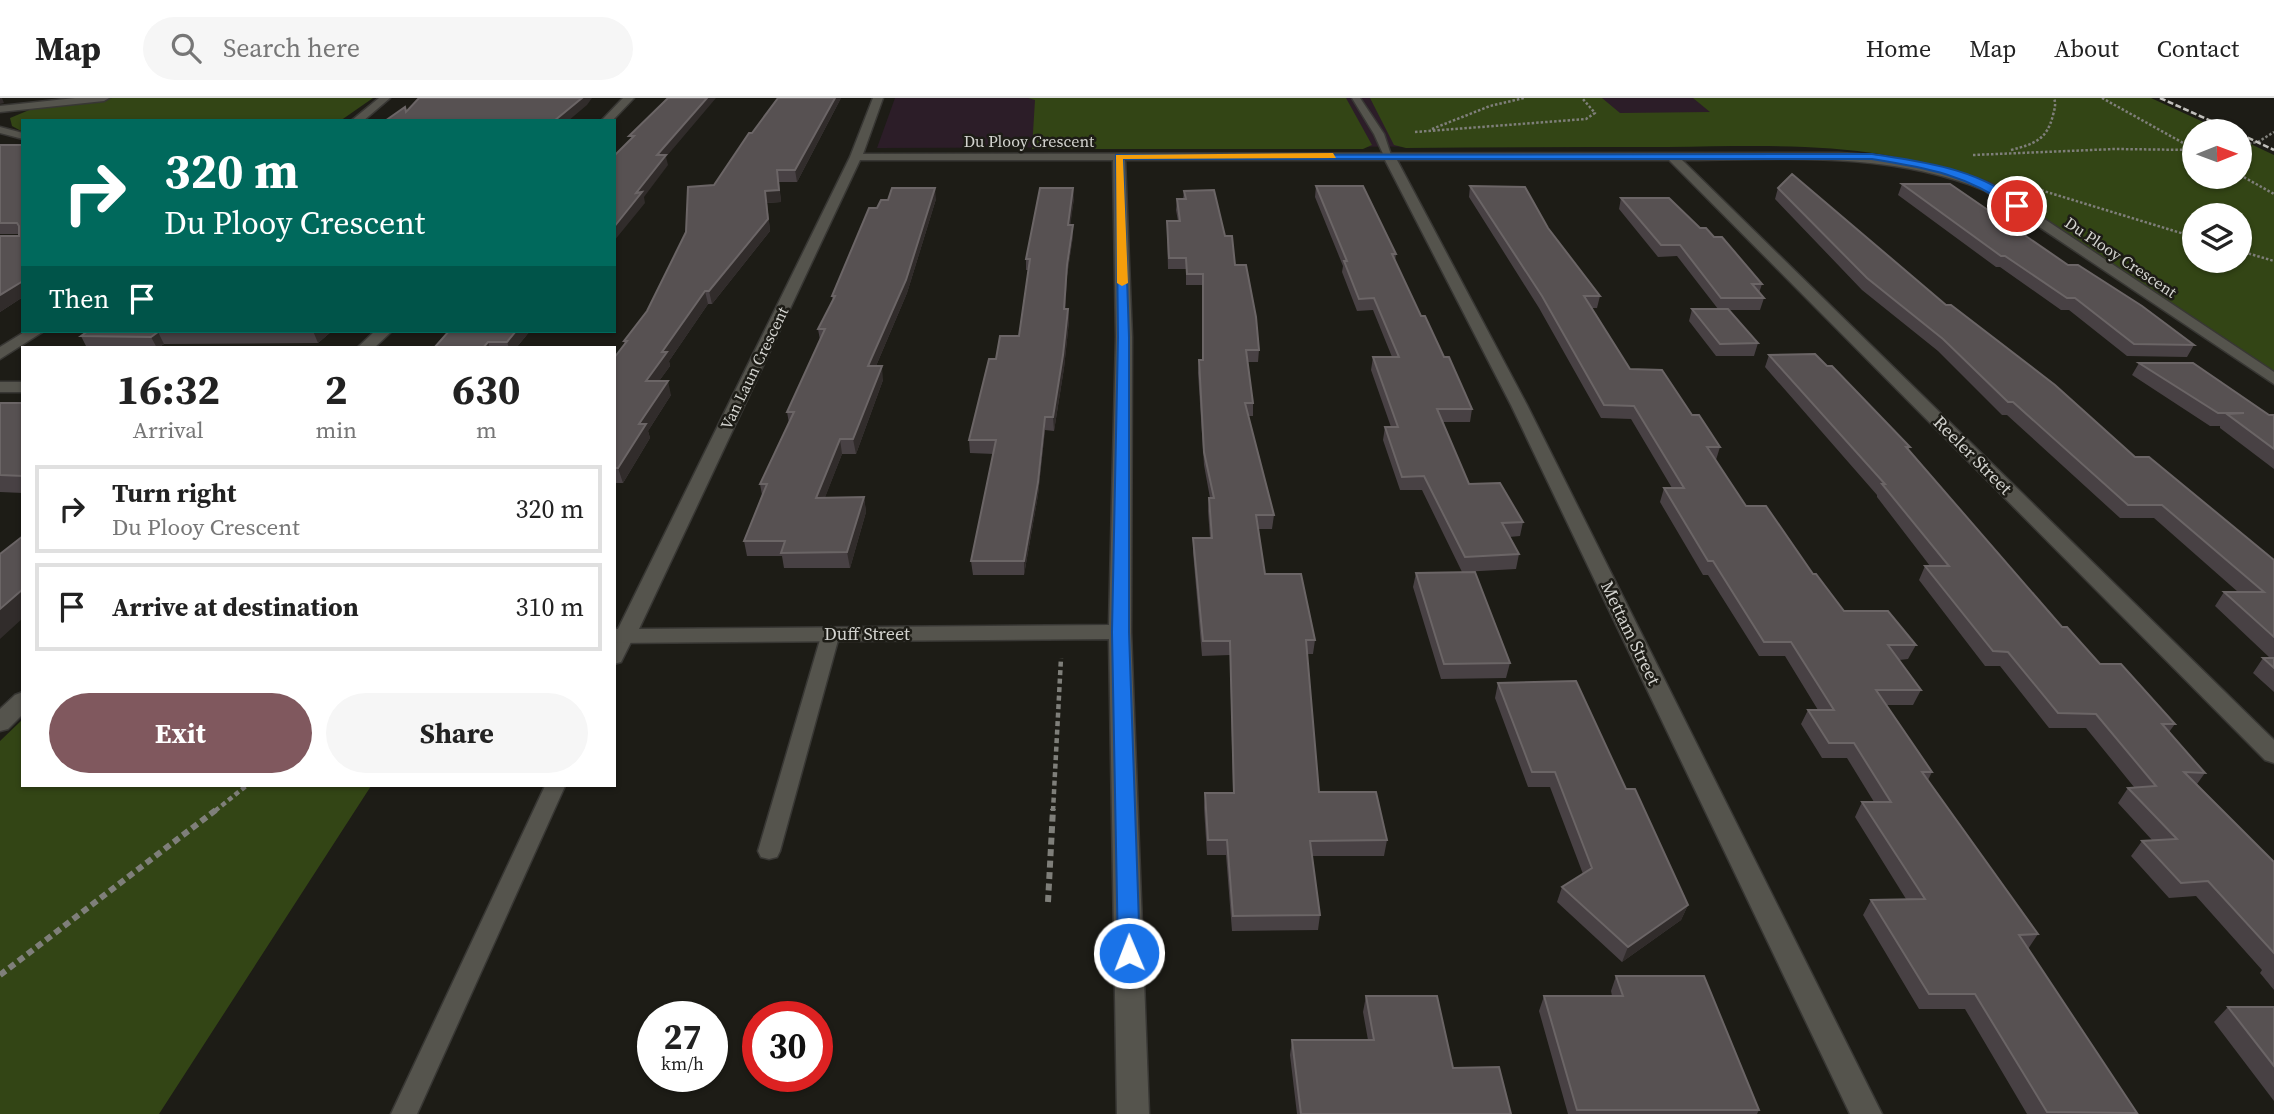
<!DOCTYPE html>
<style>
:root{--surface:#fff;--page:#f6f6f6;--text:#222;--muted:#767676;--line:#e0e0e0;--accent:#80585e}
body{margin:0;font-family:"Source Serif 4",serif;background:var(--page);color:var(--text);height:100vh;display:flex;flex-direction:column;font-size:26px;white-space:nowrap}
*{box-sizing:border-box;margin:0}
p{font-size:23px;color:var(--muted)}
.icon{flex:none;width:38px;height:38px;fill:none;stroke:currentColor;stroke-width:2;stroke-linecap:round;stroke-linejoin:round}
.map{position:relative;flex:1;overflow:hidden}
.panel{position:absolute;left:21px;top:248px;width:595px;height:441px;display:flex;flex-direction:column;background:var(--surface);border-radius:0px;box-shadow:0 2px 5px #0004}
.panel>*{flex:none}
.banner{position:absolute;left:21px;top:21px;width:595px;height:214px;border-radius:0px;box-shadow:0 2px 5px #0004;background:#00695c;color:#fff;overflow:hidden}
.needle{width:46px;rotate:89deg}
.controls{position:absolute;left:2182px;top:21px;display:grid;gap:14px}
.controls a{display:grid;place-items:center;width:70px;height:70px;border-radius:50%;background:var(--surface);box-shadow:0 2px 5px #0004;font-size:35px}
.speed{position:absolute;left:637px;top:903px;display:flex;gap:14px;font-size:35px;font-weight:700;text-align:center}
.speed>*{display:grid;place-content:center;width:91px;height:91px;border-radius:50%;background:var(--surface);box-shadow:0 2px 5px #0004;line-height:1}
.speed small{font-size:18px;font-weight:400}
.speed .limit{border:10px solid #d22;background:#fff;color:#111}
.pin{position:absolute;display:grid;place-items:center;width:60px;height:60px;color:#fff;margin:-30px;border:4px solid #fff;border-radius:50%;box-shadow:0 2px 7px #0007}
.me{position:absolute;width:77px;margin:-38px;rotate:359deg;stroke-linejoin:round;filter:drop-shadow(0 0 5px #0008)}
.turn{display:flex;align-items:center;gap:24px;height:147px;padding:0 28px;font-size:32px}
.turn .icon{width:91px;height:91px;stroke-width:2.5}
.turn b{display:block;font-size:49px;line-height:60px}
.then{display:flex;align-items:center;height:66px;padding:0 28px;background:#0003;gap:14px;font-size:26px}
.eta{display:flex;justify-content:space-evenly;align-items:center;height:119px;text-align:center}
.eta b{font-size:42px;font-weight:700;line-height:49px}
.cta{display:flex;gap:14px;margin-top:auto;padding:14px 28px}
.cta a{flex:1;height:80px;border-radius:42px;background:var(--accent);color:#fff;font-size:28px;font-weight:700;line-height:80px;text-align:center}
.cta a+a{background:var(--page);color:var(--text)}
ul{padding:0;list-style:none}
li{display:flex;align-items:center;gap:21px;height:88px;margin:0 14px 10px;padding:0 14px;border:4px solid var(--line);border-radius:0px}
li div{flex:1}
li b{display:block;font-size:26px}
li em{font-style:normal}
header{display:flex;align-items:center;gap:42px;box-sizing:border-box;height:98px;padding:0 35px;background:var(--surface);border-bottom:2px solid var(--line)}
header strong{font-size:33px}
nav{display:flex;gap:38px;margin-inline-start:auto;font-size:24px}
.search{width:490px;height:63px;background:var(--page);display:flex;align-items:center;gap:18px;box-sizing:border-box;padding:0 24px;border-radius:38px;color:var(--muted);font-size:26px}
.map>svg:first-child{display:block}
.education{fill:#2c1d28}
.green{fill:#334515;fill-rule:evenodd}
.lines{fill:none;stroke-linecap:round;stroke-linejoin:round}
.service-casing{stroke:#383734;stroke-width:3}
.minor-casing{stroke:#383734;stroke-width:3}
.path-far2{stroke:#7f7f7a;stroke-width:2.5;stroke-dasharray:2.5 2;stroke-linecap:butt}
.path-far1{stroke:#7f7f7a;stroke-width:4.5;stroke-dasharray:5 3.5;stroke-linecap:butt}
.path{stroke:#7f7f7a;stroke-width:6;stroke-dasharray:7 4.5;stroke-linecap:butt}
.service{fill:#55544d;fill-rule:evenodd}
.minor{fill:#55544d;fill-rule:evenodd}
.rail{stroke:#c0bfbb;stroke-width:2.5;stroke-dasharray:6 2.5;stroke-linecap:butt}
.wall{fill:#484144}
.shaded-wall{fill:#312c2b}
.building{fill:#575152;stroke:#6b6566;stroke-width:2}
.route{fill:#1a73e8;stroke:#114b97;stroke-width:2}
.slow{fill:#f59e0b}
.labels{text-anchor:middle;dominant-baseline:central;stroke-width:5;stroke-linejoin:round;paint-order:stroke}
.far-street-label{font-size:16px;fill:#d3d3cf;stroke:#1d1c16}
.street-label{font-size:18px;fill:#d3d3cf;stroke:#1d1c16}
</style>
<header>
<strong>Map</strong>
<div class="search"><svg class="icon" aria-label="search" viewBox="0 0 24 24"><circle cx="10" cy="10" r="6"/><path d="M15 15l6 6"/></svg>Search here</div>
<nav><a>Home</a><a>Map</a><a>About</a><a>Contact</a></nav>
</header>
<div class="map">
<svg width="2274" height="1016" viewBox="0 0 2274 1016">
<rect width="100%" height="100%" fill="#1d1c16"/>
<path class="education" d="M895,0H1859L1930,47L877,50Z"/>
<path class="green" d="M112,0H373L340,23H23V34L12,28L10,20L34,10Z
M1028,0H1346L1372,47L1363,51H1032L1035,2Z
M1370,0H1602L1620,15L1710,14L1693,0H2151L2223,33H2194V79H2240V41L2274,57V274L1991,88C1881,41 1783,48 1667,49C1580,49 1493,49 1406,50L1394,47ZM2194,117H2240V163H2194Z
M23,621V688H371L159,1016H0V643Z"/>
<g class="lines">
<defs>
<path id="service" d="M1352,0H1360L1384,36L1392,60L1384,58L1374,36Z
M831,529L840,535L780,753L777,759L769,761L761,759L758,753L822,535Z
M625,532L634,538L621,564L614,566V541L619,534Z
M545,688H565L417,1016H391Z"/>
<path id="minor" d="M75,0H109L104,3L0,14V8Z
M379,0H390L363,23H351Z
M623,0H634L612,23H601Z
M873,0H883L863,56L1839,55C1892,57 1942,67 1992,86L2274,274V286L1984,92C1887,53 1784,61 1682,62L2274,642V665L2265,662L1669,62H1397L1527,307L1882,1016H1850L1511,307L1385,62H1125L1132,239L1131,534L1149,1016H1117L1109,541L614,545V531H618L850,59ZM860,62H1113L1116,239L1109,527L639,531Z
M0,29L23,35V41L0,35Z
M26,233H44L0,261V249Z
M375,233H392L374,250H357Z
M0,284H23V294H0Z
M23,594V616L8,631L0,633V611L15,597Z"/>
</defs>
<use href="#service" class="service-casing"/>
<use href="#minor" class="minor-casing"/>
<path class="path-far2" d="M2102,0L2194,51
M1432,31L1490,8L1524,0
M1415,34L1586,21L1595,15L1582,0
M2240,47L2258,44L2274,34
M2011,52C2034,46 2047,42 2053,17C2055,10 2056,6 2054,0
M1973,57L2115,51L2194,52
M2240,77L2274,96
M2037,91L2194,139
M2240,153L2274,163"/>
<path class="path-far1" d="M215,713L246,688
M1053,713L1061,560"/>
<path class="path" d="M1048,804L1053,711
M0,877L217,711"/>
<use href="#service" class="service"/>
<use href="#minor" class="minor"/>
<path class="rail" d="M2160,0L2233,33
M2240,36L2274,52"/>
</g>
<path class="wall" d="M841,0L797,84H779L781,104L767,105L770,133L712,206H708L669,263L670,268L659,283L671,297L648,333L650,340L623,385H614V260L625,247L624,243L647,213L714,87L752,35Z
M0,47H23V199L0,214V138H19V136H0Z
M1902,86L2068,167L2194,247L2187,259L2127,258L2069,212H2061L2000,169H1996L1898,97Z
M1316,88L1396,156L1395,163L1421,218L1472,311L1470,324H1443L1469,386L1523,424L1520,438L1509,439L1519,456L1516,471L1462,474L1422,392H1400L1383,342L1385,329H1391L1371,272L1373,259H1392L1373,212L1357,213L1342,174L1343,168L1315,99Z
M1470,88L1548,130L1600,198L1597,210H1591L1630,271L1692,317L1720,349L1716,362L1746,408L1813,476L1844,513L1916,547L1908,561L1899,562L1921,592L1913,607H1886L1932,674L1928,682L2038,836L2028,851L2137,1015L2136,1016H2027L1965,911H1919L1863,817L1871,802L1906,801L1855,719L1862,704H1874L1847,660H1822L1801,626L1808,612H1818L1785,558H1759L1708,477H1703L1660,404L1664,390H1672L1631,321L1601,320L1539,210L1469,99Z
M1778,90L1946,207L2135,359L2274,462V594L2253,575L2263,560H2270L2215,508L2224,494H2238L2154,420H2120L2007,317H2002L1938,253L1862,192L1775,101Z
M1184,93L1225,138L1235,167L1259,252L1258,264H1248L1253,305V318H1248L1274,417L1272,431H1258L1265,476L1315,542L1313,556H1307L1319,694L1387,742L1384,758H1312L1320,817L1318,832L1232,833L1226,757H1207L1204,710L1205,695H1233L1230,557L1202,558L1193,454V440H1210L1208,413L1209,400H1210L1204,367L1198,275L1199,262H1203L1202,187H1186V171H1168L1167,134L1178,123L1176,112L1177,101H1183Z
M1074,100L1070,127L1073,138L1067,178L1065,211H1068L1069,223L1064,270L1054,333L1045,332L1038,397L1024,477H973L971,463L994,356L970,355L969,342L996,261L1019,238L1028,172H1026V161Z
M1621,100L1700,130L1762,186L1759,195L1764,200L1760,212H1728L1758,245L1754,258H1716L1689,223L1692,211H1718L1677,158L1658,159L1619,111Z
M936,101L907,195L876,268L883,282L856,356H842L825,399H864L866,414L850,470H784L782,458H747L744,443L762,397L760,386L789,325L787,314L820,242L818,231L833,203L832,198L877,110Z
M88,233H332L318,245L164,246L158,250H87L81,238Z
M530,233L516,250H434Z
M1769,257L1910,349L1908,352L2062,529L2100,566L2175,626L2169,634L2205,675L2197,686L2274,764V892L2260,875L2262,872L2196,798L2169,800L2131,758L2142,743L2152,742L2118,705L2128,690L2134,689L2086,630H2049L2000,568H1985L1919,482L1925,468H1930L1877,399V397L1765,269Z
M2139,265L2269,317H2274V371L2220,330V328H2210L2132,277Z
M0,305H23V395L0,394Z
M1416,475L1510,565L1506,580L1441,581L1413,489Z
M1498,585L1626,691L1688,807L1681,822L1622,864L1557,804L1562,789L1583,776L1550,689H1528L1495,600Z
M1616,878L1759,1012L1757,1016H1568L1539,913L1544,898H1612L1611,893Z
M1366,898L1453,970L1511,1016H1297L1290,957L1292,942H1368L1363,914Z
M2228,909H2274V1003L2214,924Z"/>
<path class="shaded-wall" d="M0,0H2L4,5L0,6Z
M582,0H592L587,7L568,23H554Z
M707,0H716L666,59L668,67L644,99L645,105L614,143V129L636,95L657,57Z
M835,0H841L797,84L795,72Z
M777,72L781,104L767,105L770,133L712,206L709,193Z
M935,90L936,101L907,195L870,282L868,268Z
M1073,90L1074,100L1069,138L1068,127Z
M1073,127V138L1067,178L1065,223L1064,211L1067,167Z
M23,183V199L0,214V197Z
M705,193L708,206L669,263L670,268L649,297L646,283L662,254Z
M1068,211L1069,223L1064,270L1054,333L1053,319Z
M313,233H332L318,245Z
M516,233H530L516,250H509L507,244Z
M158,234L164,246L158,250H157L151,239Z
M488,244L490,250H483Z
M882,268L883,282L856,356L853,341Z
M668,283L671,297L648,333L650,340L623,385L618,370L639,326Z
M1045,319V332L1038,397L1024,477V463Z
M840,341L842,356L819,415L816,400Z
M864,399L866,414L850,470L847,454Z
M23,491V520L0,541V511Z
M1688,807L1681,822L1622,864L1628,849Z"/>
<path class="building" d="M419,0H582L554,23H385L405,9L406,14Z
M668,0H707L657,57H666L636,95L642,94L614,129V58L634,38H629Z
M778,0H835L795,72H777L779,92L765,93L768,121L709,193H705L662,254H667L646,283H668L639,326H646L618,370H614V260L627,243H624L647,213L686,134L688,89L714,87L749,35H752Z
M0,47H23V183L0,197V138H19V128L17,125H0Z
M1792,76L1946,207H1951L2055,287L2135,359H2149L2274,462V539L2224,494H2264L2162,407H2128L2013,304H2008L1943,241L1867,180L1778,90Z
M1902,86H1950L2068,167H2078L2142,208L2194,247L2134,246L2075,200H2067L2005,158H2001Z
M1316,88H1363L1396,156H1392L1421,218H1425L1444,259H1449L1472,311H1437L1469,386L1500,385L1523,424L1502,425L1519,456L1465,459L1424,378L1402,379L1385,329H1398L1373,259H1399L1374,200L1359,201L1344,163H1347Z
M1470,88L1525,89L1548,130L1600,198H1584L1630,271L1662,272L1692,317H1699L1720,349H1707L1746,408H1766L1813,476H1816L1844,513H1888L1916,547H1888L1921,592H1876L1932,674H1922L2038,836L2019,837L2137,1015L2047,1014L1975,896H1929L1871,802L1925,801L1862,704H1891L1854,645H1829L1808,612H1834L1791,544H1764L1713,463H1708L1664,390H1684L1634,308L1604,307L1542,198Z
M892,90H935L906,182L868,268H882L853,341H840L816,400L864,399L847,454L781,455L785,443H744L767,386H760L794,314H787L825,231H818L835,198H832L869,110H877L881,102H888Z
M1040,90H1073L1068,127H1073L1067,167L1064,211H1068L1063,257L1053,319H1045L1038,384L1024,463H971L996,342H969L989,261H996L1000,238H1019L1030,161H1026Z
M1214,92L1225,138H1232L1235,167H1246L1256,219L1259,252H1246L1253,305H1245L1274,417H1256L1265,476H1301L1315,542H1306L1319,694H1376L1387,742L1310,743L1320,817L1233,818L1227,742H1208L1205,695H1234L1230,543H1203L1193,440H1212L1209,400H1214L1204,354L1199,262H1203V176H1187L1186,160H1169L1167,123H1180L1177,101H1186L1184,93Z
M1621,100H1669L1700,130H1706L1714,139H1722L1762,186H1752L1764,200H1721L1680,147H1661Z
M1692,211H1728L1758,245L1720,246Z
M88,233H280L158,234L151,239L81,238Z
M449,233H516L507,244H488L483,250H434Z
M1815,256L1827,268H1832L1910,349H1906L2062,529H2067L2100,566H2121L2175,626H2162L2205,675L2184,674L2274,764V855L2208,783L2181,785L2142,743L2177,741L2128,690L2156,688L2096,616L2058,615L2008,554L1993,553L1925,468H1949L1882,386H1885L1769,257Z
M2139,265H2193L2269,317H2274V351L2227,316L2244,315H2218Z
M0,305H23V378L0,377Z
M23,438V491L0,511V456Z
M1475,474L1510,565L1444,566L1416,475Z
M2263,560H2274V570Z
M1576,583L1626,691H1635L1688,807L1628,849L1562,789L1592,770L1555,674H1532L1498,585Z
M1616,878H1704L1759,1012H1577L1544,898H1623Z
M1366,898H1437L1453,970L1499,969L1511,1016H1301L1292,942H1374Z
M2228,909H2274V968Z"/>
<path class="route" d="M1872,56C1923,64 1983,71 2022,108L2014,110C1966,77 1929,70 1872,61H1123L1129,239V534L1140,855L1137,862L1129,864L1121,862L1118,855L1112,534L1118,239L1116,57Z"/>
<path class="slow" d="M1333,55L1336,60L1123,61L1128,185L1122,188L1117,185L1116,57Z"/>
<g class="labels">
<g class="far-street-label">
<text x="1029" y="43">Du Plooy Crescent</text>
<text transform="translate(2121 159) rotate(34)">Du Plooy Crescent</text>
<text transform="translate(754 270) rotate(-64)">Van Laun Crescent</text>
</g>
<g class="street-label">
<text transform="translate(1973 357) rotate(45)">Reeler Street</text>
<text x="867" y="535">Duff Street</text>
<text transform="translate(1631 535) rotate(64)">Mettam Street</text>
</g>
</g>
</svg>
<div class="controls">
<a><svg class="needle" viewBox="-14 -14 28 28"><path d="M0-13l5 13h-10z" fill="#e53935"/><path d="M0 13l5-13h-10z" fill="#767676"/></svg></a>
<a><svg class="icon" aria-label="layers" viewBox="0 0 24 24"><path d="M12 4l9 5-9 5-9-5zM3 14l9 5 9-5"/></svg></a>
</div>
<div class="speed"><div>27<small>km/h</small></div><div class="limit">30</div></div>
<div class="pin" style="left:2017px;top:108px;background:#d93025"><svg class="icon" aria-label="arrive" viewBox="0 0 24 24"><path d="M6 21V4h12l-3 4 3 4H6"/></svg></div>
<svg class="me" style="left:1129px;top:855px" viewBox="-20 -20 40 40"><circle r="17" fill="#1a73e8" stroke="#fff" stroke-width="3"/><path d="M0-11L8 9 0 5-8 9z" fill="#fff"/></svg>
<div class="banner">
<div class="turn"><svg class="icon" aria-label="right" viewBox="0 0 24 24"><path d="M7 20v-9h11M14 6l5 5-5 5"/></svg><div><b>320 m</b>Du Plooy Crescent</div></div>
<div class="then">Then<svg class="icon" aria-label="arrive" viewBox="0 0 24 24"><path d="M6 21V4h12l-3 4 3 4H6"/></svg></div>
</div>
<section class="panel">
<div class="eta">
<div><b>16:32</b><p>Arrival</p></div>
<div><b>2</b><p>min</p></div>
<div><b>630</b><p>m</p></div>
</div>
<ul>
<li><svg class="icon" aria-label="right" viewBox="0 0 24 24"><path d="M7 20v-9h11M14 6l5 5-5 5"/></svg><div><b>Turn right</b><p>Du Plooy Crescent</p></div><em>320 m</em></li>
<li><svg class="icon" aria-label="arrive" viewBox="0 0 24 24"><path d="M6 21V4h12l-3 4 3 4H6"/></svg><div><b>Arrive at destination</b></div><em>310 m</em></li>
</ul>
<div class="cta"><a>Exit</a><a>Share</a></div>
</section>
</div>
